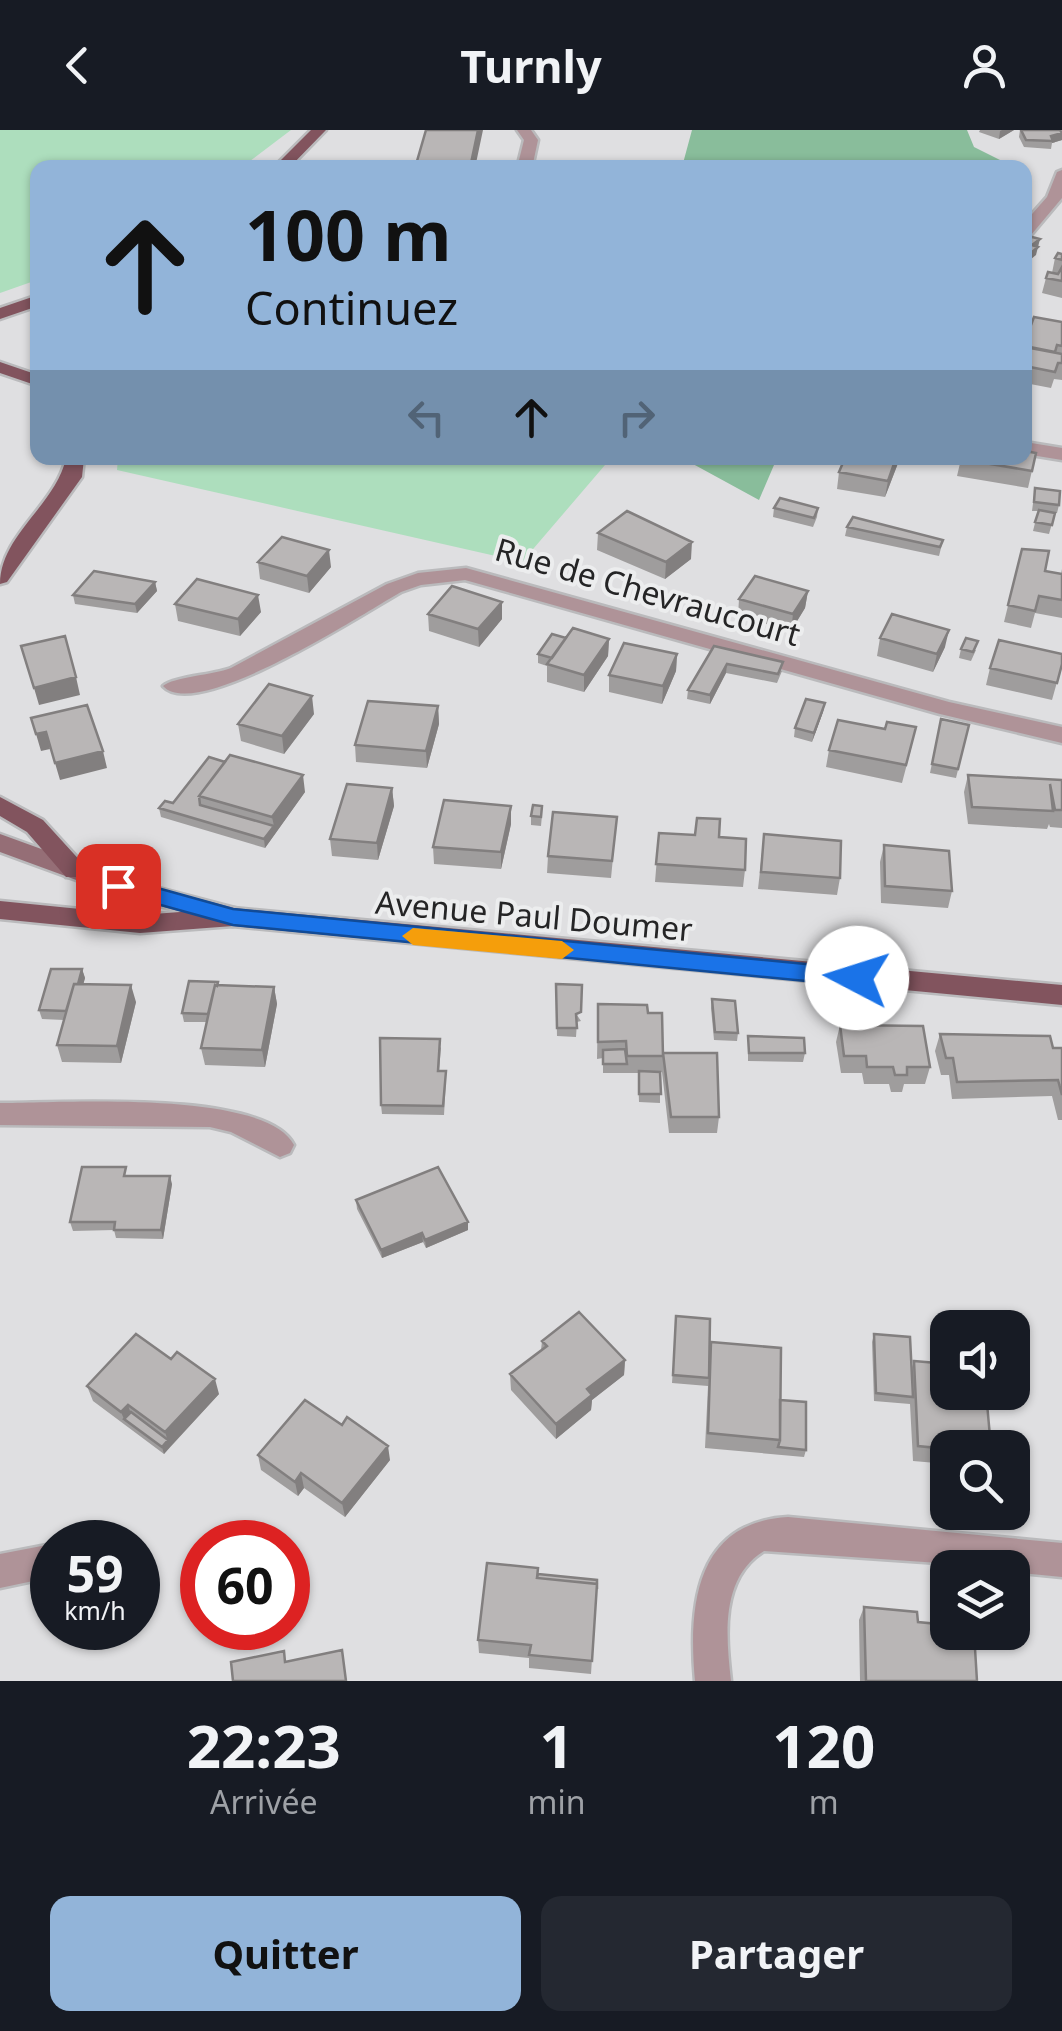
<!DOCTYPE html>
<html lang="fr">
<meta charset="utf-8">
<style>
:root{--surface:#171b24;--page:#242831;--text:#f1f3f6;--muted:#9ea1a6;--accent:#92b4d9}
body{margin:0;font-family:"Noto Sans",sans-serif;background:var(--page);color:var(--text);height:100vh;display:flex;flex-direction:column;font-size:38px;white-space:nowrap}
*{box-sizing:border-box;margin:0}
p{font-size:32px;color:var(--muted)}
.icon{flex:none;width:55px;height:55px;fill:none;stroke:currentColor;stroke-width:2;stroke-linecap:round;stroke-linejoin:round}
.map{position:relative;height:1551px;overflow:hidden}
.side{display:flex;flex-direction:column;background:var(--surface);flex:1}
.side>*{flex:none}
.banner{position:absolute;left:30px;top:30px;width:1002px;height:305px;border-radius:20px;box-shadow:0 2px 8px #0004;background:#92b4d9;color:#111;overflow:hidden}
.fabs{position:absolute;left:930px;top:1180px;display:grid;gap:20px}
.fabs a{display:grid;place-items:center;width:100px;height:100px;border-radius:20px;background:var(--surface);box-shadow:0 2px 8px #0004;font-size:50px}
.speed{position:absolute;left:30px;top:1390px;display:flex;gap:20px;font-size:50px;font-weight:700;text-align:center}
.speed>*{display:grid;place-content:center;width:130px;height:130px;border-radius:50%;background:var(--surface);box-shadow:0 2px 8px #0004;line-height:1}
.speed small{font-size:25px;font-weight:400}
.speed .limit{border:15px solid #d22;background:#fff;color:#111}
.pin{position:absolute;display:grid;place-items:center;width:85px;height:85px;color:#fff;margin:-42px;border-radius:20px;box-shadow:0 5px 15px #0006}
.me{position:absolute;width:110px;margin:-55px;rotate:275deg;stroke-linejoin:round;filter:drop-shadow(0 0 8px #0008)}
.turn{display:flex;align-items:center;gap:35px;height:210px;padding:0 50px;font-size:45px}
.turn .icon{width:130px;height:130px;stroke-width:2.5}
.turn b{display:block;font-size:70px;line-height:85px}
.lanes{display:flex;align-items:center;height:95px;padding:0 50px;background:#0003;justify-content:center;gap:50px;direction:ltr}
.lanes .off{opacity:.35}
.eta{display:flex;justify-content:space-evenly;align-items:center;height:170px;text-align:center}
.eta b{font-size:60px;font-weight:700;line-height:70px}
.action{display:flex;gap:20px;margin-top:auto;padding:20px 50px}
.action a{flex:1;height:115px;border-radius:20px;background:var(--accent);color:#111;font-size:40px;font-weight:700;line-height:115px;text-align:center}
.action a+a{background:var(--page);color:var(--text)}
header{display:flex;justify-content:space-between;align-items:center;height:130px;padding:0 50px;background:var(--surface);font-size:45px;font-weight:700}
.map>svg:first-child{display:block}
.green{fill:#addebd}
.forest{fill:#89bd9b}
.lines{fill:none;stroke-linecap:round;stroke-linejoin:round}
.service-casing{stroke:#bababc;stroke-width:5}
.minor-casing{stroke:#bababc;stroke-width:5}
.secondary-casing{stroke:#bababc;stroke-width:5}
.primary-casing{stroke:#bababc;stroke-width:5}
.service{fill:#af9398;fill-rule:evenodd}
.minor{fill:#af9398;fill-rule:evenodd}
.secondary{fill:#956e76;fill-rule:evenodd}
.primary{fill:#82545e;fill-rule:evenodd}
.wall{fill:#9f9d9d}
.shaded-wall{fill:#827f7f}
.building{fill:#b9b6b6;stroke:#827f7f;stroke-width:2.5}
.route{fill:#1a73e8;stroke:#114b97;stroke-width:2.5}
.slow{fill:#f59e0b}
.labels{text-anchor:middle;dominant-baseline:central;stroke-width:8;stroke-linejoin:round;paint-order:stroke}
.street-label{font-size:32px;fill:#252526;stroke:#ecedee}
</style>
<header><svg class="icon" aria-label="back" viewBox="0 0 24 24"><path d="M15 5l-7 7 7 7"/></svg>Turnly<svg class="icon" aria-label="person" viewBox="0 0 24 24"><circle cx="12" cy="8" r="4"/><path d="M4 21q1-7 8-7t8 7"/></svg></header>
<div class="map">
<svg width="1062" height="1551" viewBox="0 0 1062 1551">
<rect width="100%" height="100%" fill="#dfdfe1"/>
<path class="green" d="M0,0H291L242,37L38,38L37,150L0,163Z
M118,328H611L522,432L117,340Z"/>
<path class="forest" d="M692,0H967L974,17L1014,37H682Z
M682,328H777L759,370Z"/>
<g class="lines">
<defs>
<path id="service" d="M517,0H531L538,10L532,38H517L524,10Z
M1025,312L1062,318V330L1025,324Z"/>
<path id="minor" d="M1062,40V68L1031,105L1025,107V92L1047,67L1057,42Z
M466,438L949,572L1062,597V613L940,584L465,450L421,455L401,462C364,483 196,593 163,556C173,547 213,545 231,538L387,454L418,443Z
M0,973C59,973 266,959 294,1015L290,1023L280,1027L231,1002L210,997L0,995Z
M788,1387L1062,1413V1447L1012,1442V1438L764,1421C720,1448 726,1506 731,1551H695C688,1475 696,1392 788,1387Z
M52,1414V1447L0,1458V1424Z"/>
<path id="secondary" d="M0,704L124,749L242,780L246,787L233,796L109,762L0,722Z"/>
<path id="primary" d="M311,0H326L289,38H273Z
M38,165V176L0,189V178Z
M0,232L38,245V256L0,243Z
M66,328H84L82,347L7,452L0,454C0,405 56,375 66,328Z
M0,667L43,690L84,735L87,741L84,747H66L27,702L0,686Z
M0,771L140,785L233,778L1062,855V875L233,796L140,803L0,789Z"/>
</defs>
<use href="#service" class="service-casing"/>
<use href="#minor" class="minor-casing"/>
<use href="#secondary" class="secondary-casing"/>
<use href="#primary" class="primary-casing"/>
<use href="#service" class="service"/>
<use href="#minor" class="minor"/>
<use href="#secondary" class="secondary"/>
<use href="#primary" class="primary"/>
</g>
<path class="wall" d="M980,0H1014L999,9L979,2Z
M1020,0L1062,1V10L1052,13L1051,19L1024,17L1019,7Z
M1062,124V168L1042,163L1046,148L1052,143L1055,128Z
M1062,192V250L1054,249L1051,258L1025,253V211Z
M1036,323L1028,358L957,346L961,329Z
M900,328L885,367L837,359L839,342Z
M1035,358L1059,375L1057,383H1053H1055L1049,404L1033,401L1038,381H1032Z
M774,378H818L817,387L813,397L773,387Z
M847,397L943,410L939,426L845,406Z
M598,403L691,429L665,449L597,420Z
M1022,419L1045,441L1061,444L1062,439V488L1035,483L1031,498L1004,492Z
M258,432L331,437L309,463L260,449Z
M155,452L157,461L137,483L75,474L73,465Z
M808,461L805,478L791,501L738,486L739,469Z
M502,472V489L479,517L429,501L428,484Z
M175,474L261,482L240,506L178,491Z
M566,508L609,509L608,526L584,562L547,552V536L538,533V524Z
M880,508L945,517L933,542L877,526Z
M714,516L782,541L777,553L726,543L710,574L687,569L688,560Z
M961,519L976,520L971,531L959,528Z
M677,524L676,541L662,574L609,562V545Z
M1062,534L1052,570L986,555L990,538Z
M825,573L823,582L812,612L794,607L795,598Z
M438,576L439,594L427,638L356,632L355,615Z
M314,584L284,624L241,611L238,594Z
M941,589L969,595L956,648L930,643Z
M912,615L902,653L826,637L829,620Z
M209,627L305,662L265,718L161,687L159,678L173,673Z
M968,645L1062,650V698L1050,697L1049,694L1047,699L968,694L964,662Z
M392,658L394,676L378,730L332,726L330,709Z
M511,676V694L501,739L434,734L433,717Z
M542,685L541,696L531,695V686Z
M617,687L611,748L547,743L548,726Z
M659,703L719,707L745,740L743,757L655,752Z
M764,704L840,748L837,765L758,759Z
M884,715L952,761L948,778L881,773L880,732Z
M82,839L85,848L83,854L136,872L121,933L62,932L57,915L64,890L42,889L39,880Z
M218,852L219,856L274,857L277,874L265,937L205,935L201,918L207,892H184L182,883Z
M556,854L581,891L577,892L576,907L557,906Z
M712,869L738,903L737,911L714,910L711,878Z
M598,874L648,883L663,923L719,987L717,1003H669L662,942L660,943V973L639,972L638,943H603V928L597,929Z
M840,895L930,937L925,954H904L902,962H891L889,954H864L862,943H841L836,912Z
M940,904L1062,918V990H1058L1052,966L952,969L949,945H941L935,921Z
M748,906L805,923L803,932L748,931Z
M441,917L439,941H446V950L444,985L382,984L381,975Z
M128,1046L172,1054L163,1109L116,1108L114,1100L73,1101L70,1092Z
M356,1070L468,1092V1100L426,1118L423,1112L382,1128L357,1079Z
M676,1186L710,1223L780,1270L806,1320L804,1327L705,1318L708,1256L672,1253Z
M874,1204L912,1237L914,1231L948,1318V1334L913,1331L910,1274L874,1271L872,1212Z
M542,1211L625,1230L624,1245L592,1270L591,1280L556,1309L511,1260L510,1244L541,1220Z
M87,1256L219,1264L164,1324L93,1271Z
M258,1325L390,1330L345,1387L304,1358L298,1366L261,1340Z
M538,1445L597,1450L591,1544L529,1538V1528L479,1523L478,1510Z
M864,1477L918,1492L977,1551H860L859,1490Z"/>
<path class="shaded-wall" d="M478,0H483L475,38H470Z
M1002,0H1014L999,9L1000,1Z
M1062,3V10L1052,13L1051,6Z
M1040,109L1036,125L1025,134V128L1032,115Z
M896,328H900L885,367L888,351Z
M692,412L691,429L665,449L666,432Z
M329,420L331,437L309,463L307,446Z
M155,452L157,461L137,483L135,474Z
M808,461L805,478L791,501L793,484Z
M258,465L261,482L240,506L238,489Z
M502,472V489L479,517L478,499Z
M949,500L945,517L933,542L937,524Z
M609,509L608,526L584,562V545Z
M677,524L676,541L662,574L663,556Z
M727,534L726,543L710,574V565Z
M76,547L80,565L39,575L34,558Z
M312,566L314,584L284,624L282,606Z
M825,573L823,582L812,612L814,603Z
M438,576L439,594L427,638L426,621Z
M46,602L50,619L41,621L36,604Z
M103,621L107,638L60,650L55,633Z
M303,645L305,662L265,718L264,709L274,696L272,687Z
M392,658L394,676L378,730L377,713Z
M511,676V694L501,739V722Z
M82,839L85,848L74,890L71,881Z
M131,855L136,872L121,933L117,916Z
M274,857L277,874L265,937L262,920Z
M170,1046L172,1054L163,1109L161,1100Z
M468,1092V1100L426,1118L425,1110Z
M422,1103L423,1112L382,1128L381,1120Z
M625,1230L624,1245L592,1270L591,1280L556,1309V1294L587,1259Z
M215,1249L219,1264L170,1317L165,1302Z
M128,1275L133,1290L124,1289L121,1282Z
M168,1310L170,1317L164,1324L162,1317Z
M388,1316L390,1330L345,1387L342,1373Z
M301,1343L304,1358L298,1366L295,1352Z"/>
<path class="building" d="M426,0H478L470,38H415Z
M1021,0H1060L1062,3L1051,6L1053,11L1026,10Z
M1032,107L1040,109L1032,115L1038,117L1025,128V112Z
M1058,123L1062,124V130L1055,128Z
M1062,137V151L1046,148L1048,142L1058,144Z
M1034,187L1062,192V216L1057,215L1055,222L1025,216V211Z
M1025,217L1062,224V233H1058L1055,242L1025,236Z
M1025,321L1036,323L1032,341L961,329V328H1025Z
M845,328H896L888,351L839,342Z
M1035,358L1060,361L1059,375L1034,372Z
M780,368L818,378L814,388L774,378Z
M1039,380L1055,383L1052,395L1035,392Z
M627,381L692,412L666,432L598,403Z
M853,387L943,410L940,417L847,397Z
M282,407L329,420L307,446L258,432Z
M1022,419L1049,421L1045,441L1062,444V470L1039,466L1035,481L1008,475Z
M94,441L155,452L135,474L73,465Z
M755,446L808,461L793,484L739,469Z
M197,449L258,465L238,489L175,474Z
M452,456L502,472L478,499L428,484Z
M892,484L949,500L937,524L880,508Z
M573,498L609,509L584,545L547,534Z
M552,504L566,508L552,528L538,524Z
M65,506L76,547L34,558L21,516Z
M966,508L978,511L973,522L961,519Z
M999,510L1062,524V534L1057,553L990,538Z
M624,513L677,524L663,556L609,545Z
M714,516L783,532L778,544L727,534L710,565L688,560Z
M269,554L312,566L282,606L238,594Z
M806,569L825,573L814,603L795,598Z
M368,571L438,576L426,621L355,615Z
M87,575L103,621L55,633L46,602L36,604L31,588Z
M941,589L969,595L958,639L932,634Z
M838,590L885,599L887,592L916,597L906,635L829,620Z
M230,625L303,645L272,687L199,666Z
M209,627L225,632L199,666L200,675L274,696L264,709L159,678L165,671L173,673Z
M968,645L1062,650V680H1055L1050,654L1053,681L972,677Z
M347,654L392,658L377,713L330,709Z
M444,670L511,676L501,722L433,717Z
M533,675L542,676L541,687L531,686Z
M553,682L617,687L612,731L548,726Z
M697,688L720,689L719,707L746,709L745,740L656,734L659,703L695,705Z
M764,704L841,711L840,748L761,742Z
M884,715L949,721L952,761L885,756Z
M51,839H82L78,854H74L66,881L39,880Z
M189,851L218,852L217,856L215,855L208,884L182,883Z
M74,854L131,855L117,916L57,915Z
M556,854L582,855L581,882L576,884L577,898H557Z
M215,855L274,857L262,920L201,918Z
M712,869L735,871L738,903L715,902Z
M598,874L647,875L648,883H662L663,926H627L626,911L598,912Z
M840,895L923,896L930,937H907V945H895L893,937H867L866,926H844Z
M940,904L1050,906L1053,918H1062V965L1058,950L957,952L953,928H946Z
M748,906L804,908L805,923H749Z
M380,908L440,909L438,941H446L443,976L381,975Z
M625,919L627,934H603V920Z
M663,923H717L719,987H671Z
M639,941L660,942L661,964H639Z
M82,1037H126L124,1046H170L161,1100H114L115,1092H70Z
M438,1037L468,1092L425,1110L422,1103L381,1120L356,1070Z
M579,1182L625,1230L587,1259L592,1265L556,1294L510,1244L547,1216L542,1211Z
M676,1186L710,1189L709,1248L673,1245Z
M136,1204L171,1229L177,1222L215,1249L165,1302L128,1275L121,1282L87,1256Z
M874,1204L910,1207L913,1267L876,1263Z
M711,1212L781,1218L780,1310L708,1303Z
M914,1231L948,1234V1262H986L991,1318H948V1319L918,1316Z
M305,1270L342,1295L347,1287L388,1316L342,1373L301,1343L295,1352L258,1325Z
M780,1270L806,1272V1320L778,1317L780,1310Z
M131,1282L168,1310L162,1317L124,1289Z
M487,1433L538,1438L537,1448L597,1454L592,1531L529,1525L531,1515L478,1510Z
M538,1444L597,1450V1459V1454L537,1448Z
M864,1477L917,1482L918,1492L948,1495V1502H974L977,1551H866Z
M342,1520L346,1551H233L231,1532L284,1521L285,1532Z"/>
<path class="route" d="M118,747L233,779L857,839L869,848L857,856L233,795L110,761L106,756Z"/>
<path class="slow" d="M413,798L562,811L574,820L562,829L413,815L402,806Z"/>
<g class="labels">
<g class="street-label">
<text transform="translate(648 461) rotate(16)">Rue de Chevraucourt</text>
<text transform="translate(534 785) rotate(5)">Avenue Paul Doumer</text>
</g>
</g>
</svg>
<div class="fabs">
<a><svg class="icon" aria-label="sound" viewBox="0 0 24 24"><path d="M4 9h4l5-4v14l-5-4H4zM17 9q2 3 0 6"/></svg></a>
<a><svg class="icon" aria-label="search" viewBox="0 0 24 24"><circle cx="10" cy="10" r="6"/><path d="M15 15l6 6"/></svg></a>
<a><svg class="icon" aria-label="layers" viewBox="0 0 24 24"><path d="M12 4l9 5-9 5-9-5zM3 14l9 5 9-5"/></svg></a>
</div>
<div class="speed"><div>59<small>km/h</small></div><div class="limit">60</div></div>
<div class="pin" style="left:118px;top:756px;background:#d93025"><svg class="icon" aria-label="arrive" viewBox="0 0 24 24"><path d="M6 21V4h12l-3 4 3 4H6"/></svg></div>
<svg class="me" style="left:857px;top:848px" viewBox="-20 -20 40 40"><circle r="19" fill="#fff"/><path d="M0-13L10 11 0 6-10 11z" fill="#1a73e8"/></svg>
<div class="banner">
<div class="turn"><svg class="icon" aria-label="ahead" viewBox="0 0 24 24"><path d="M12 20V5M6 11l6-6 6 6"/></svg><div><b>100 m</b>Continuez</div></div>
<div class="lanes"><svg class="icon off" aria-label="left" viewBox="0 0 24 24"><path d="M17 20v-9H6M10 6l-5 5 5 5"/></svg><svg class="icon" aria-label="ahead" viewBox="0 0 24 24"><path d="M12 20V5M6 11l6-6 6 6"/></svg><svg class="icon off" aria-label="right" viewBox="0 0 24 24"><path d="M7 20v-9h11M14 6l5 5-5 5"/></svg></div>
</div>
</div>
<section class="side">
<div class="eta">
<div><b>22:23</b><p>Arrivée</p></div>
<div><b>1</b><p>min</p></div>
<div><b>120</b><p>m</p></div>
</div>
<div class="action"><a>Quitter</a><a>Partager</a></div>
</section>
